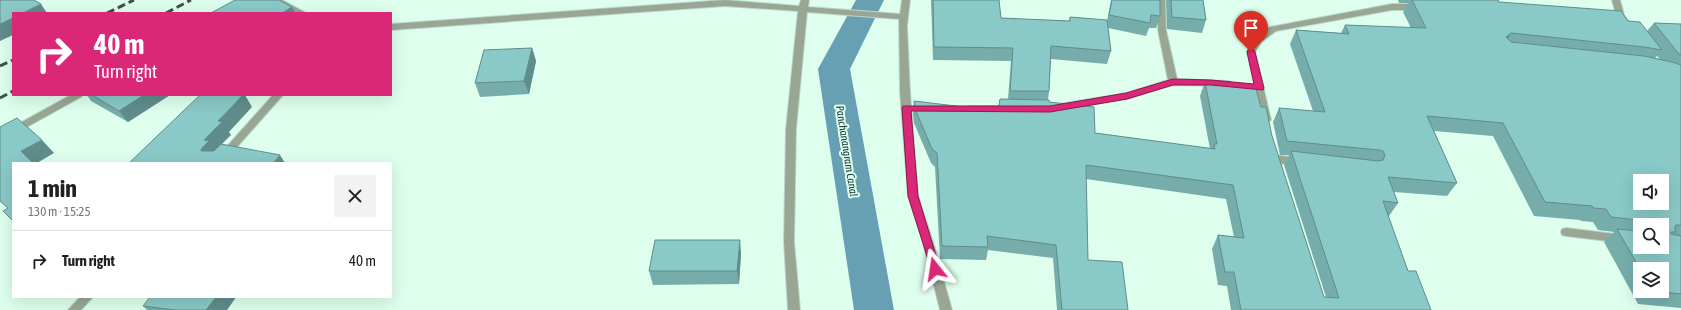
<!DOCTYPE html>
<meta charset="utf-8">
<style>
:root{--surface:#fff;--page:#f2f2f2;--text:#202124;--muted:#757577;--line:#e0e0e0}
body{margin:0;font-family:"Asap Condensed",sans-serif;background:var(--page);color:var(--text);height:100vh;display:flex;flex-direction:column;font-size:15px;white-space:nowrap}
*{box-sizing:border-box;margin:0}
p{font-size:13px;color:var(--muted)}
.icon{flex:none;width:22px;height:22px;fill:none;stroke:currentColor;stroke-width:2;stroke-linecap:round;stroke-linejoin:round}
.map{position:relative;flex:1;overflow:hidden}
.side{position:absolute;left:12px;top:162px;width:380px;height:136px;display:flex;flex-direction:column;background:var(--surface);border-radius:0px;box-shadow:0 4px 16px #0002}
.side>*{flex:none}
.guide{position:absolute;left:12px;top:12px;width:380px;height:84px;border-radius:0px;box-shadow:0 4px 16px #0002;background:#db2777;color:#fff;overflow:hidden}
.buttons{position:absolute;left:1633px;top:174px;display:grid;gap:8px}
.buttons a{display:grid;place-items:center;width:36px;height:36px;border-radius:0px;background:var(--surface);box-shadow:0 4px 16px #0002;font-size:20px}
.pin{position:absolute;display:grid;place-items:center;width:34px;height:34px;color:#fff;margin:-41px -17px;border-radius:50% 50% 50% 0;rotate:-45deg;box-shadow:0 0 4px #0007}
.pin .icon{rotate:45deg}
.me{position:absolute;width:44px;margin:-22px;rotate:345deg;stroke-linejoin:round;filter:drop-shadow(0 0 3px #0008)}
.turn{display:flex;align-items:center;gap:14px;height:84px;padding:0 16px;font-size:18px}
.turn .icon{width:52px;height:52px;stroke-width:2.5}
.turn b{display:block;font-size:28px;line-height:34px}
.round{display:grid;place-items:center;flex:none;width:42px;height:42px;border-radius:0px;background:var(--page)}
.headline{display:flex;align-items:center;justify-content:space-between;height:68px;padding:0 16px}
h1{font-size:24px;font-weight:700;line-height:30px}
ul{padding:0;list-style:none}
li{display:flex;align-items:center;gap:12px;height:60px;padding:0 16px;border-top:1px solid var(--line)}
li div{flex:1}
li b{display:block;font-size:15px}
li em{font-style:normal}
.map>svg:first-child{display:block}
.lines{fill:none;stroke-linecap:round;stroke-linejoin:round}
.canal{fill:#68a0b3;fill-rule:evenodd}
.minor-casing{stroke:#bbd8c9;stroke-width:2}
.minor{fill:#9aa694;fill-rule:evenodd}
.rail{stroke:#3f4f47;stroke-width:3;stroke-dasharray:8 4;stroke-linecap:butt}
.wall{fill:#76adab;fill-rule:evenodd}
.shaded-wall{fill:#608d8b}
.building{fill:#89c9c7;stroke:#608d8b;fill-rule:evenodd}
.route{fill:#db2777;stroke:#8e194d}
.labels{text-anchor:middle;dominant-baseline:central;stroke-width:4;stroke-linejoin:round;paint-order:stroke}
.water-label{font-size:11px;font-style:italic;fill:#132f38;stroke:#deffee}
</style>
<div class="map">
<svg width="1681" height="310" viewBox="0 0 1681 310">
<rect width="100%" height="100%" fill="#deffee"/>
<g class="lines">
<path class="canal" d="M856,0H884L850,69L894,310H854L818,69Z"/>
<defs>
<path id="minor" d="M271,0H282L306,13H295Z
M725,0L799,6L801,0H809L808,7L900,14L902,0H910L907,26L910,92L918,196L933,242L952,310H940L923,242L908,196L900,92L899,19L807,12L796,129L794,241L800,310H788L784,241L786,129L798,11L725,6L391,30V24Z
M1157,0H1165L1166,30L1177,79L1228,81L1231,82L1233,84L1231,86L1173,85L1127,99L1060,110L1057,109L1055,107L1057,105L1060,104L1127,93L1168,80L1158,30Z
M1612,0H1620L1624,15L1629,22L1628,24H1622L1616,15Z
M1392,4H1420L1424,7L1420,10H1392L1276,31L1261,42L1255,52L1271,120L1266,123L1263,122L1247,52L1254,38L1270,27Z
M71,95H83L81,97L0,142V134Z
M273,95H283L223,163H212Z
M968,106H1010L1015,109L1010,112H968L963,109Z
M1275,155L1299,158L1303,159L1304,162L1303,165L1299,166L1271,162L1270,159L1271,156Z
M1566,228L1640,237V245L1566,236L1562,235L1561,232L1562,229Z
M80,297H93L81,310H68Z"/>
</defs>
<use href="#minor" class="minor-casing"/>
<use href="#minor" class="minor"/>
<path class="rail" d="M107,13L134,0
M166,13L191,0
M0,66L13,60
M0,98L13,91"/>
</g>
<path class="wall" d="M931,0H999L1001,18L1069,21L1070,17L1107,21L1111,0H1160V16L1156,28H1149L1146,36L1108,28L1111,51L1107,64L1051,59L1049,91L1048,100L1049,102L1095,133L1210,149L1200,96L1205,82L1261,107L1272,136L1324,297H1326L1284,165L1289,155H1280L1273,122L1279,108L1313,111L1290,44L1296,30L1341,33L1345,25L1411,28L1403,12L1408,3H1399L1398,0H1498L1499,2L1628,21L1647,31L1654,23L1681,24V308L1638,304L1604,242L1614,232L1598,230L1593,222L1581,221L1580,220L1534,216L1493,136L1434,131L1457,183L1447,196L1394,192L1398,203L1389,216H1388L1408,271L1431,310H1231L1227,286L1218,285L1212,249L1218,235L1234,237L1226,199L1086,179L1088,260L1128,310H1057L1053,258L988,250L986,260L940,259L935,167L931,163L914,123L913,115L914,101L998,111L1000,99H1008L1011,61L933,60ZM1657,56L1660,59L1655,58ZM1640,225H1662L1640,247ZM1640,269L1662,291H1640Z
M1166,0H1203L1206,20L1202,33L1167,29Z
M532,48L536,61L529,94L480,97L475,83Z
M87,95H170L128,122L91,101Z
M741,253L739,284L653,285L649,271Z
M236,297L227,310H147L143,306Z"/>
<path class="shaded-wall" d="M41,4L47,13H23Z
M292,7L295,13H282Z
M13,18V35L0,41V24Z
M1511,33L1502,47L1506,37Z
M532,48L536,61L529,94L524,81Z
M144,95H170L128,122L119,111Z
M243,95H245L252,107L229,132L231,135L215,151L211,162L201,151L204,140L218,121Z
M42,140L54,153L37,163H31L21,151Z
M280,155L285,163H273Z
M740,240L741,253L739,284L737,271Z
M216,297H236L227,310H206Z"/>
<path class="building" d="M0,0H34L41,4L23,13H13V18L0,24Z
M235,0H279L292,7L282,13H211Z
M933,0H999L1001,18L1070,21V17L1107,20L1111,51L1051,46L1049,91H1010L1013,48L934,47Z
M1112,0H1160V16L1151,15L1150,23L1109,15Z
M1171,0H1203L1206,20L1172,17Z
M1412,0H1498L1499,2L1621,11L1628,21L1640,22L1662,50L1644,47L1511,33L1506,37L1511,42L1644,56L1672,62L1681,65V225H1676L1675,226V232H1671V234L1681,236V294L1653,291H1662V269H1640L1617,229L1640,231V247H1662V225H1655V222L1611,217L1606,209L1593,208L1592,206L1545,202L1503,123L1427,116L1457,183L1388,177L1398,203L1383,201L1408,271H1416L1431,310H1241L1234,272H1225L1218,235L1244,238L1233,185L1086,165L1088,260L1122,262L1128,310H1062L1056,245L987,236L988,247L942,246L937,153L932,149L915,109L914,101L998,111L1000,99L1049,100V102L1094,107L1095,133L1215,149L1214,144H1217L1205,82L1255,86L1261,107H1266L1272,136L1324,297L1339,298L1291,151L1378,161L1383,160L1385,155L1383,151L1379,150L1287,141L1279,108L1325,112L1296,30L1349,34L1345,25L1426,28ZM1640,181H1662V203H1640Z
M1654,23L1681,24V55L1679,54Z
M532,48L524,81L475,83L484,50Z
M92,95H144L119,111Z
M200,95H243L218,121L222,122L204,140L209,141L201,149V151H214L221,144L280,155L273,163H129Z
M17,118L42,140L21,151L33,163H13V221L3,211L8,208L0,201V127Z
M655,240H740L737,271H649Z
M150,297H216L206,310H175L143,306Z"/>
<path class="route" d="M1248,50H1254L1255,52L1264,88L1263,90L1211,85H1173L1127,99L1050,112L911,111L918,196L940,269L939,272L935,273L932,272L908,196L902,108L903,106H1050L1126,93L1173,79L1211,80L1254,84L1247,52Z"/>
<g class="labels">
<g class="water-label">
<text transform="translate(847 151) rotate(81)">Panchanangram Canal</text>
</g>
</g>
</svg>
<div class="buttons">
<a><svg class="icon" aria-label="sound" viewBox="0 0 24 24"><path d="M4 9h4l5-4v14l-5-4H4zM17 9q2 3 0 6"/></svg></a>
<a><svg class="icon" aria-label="search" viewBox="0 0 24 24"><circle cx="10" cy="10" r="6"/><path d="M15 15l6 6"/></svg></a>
<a><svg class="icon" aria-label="layers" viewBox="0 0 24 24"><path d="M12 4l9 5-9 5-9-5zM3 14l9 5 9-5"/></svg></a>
</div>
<div class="pin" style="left:1251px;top:52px;background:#d93025"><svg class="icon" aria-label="arrive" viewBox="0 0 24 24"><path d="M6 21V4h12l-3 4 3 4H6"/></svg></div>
<svg class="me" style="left:935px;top:269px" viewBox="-20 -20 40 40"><path d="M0-17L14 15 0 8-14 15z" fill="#db2777" stroke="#fff" stroke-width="4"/></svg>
<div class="guide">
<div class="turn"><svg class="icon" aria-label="right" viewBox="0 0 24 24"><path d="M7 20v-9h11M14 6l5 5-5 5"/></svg><div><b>40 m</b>Turn right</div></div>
</div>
<section class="side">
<div class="headline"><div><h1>1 min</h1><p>130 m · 15:25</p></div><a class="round"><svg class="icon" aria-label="close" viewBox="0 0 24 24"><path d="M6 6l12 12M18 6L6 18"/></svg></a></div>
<ul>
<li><svg class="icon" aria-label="right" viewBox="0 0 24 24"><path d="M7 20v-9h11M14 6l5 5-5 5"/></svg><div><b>Turn right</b></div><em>40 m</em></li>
</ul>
</section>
</div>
